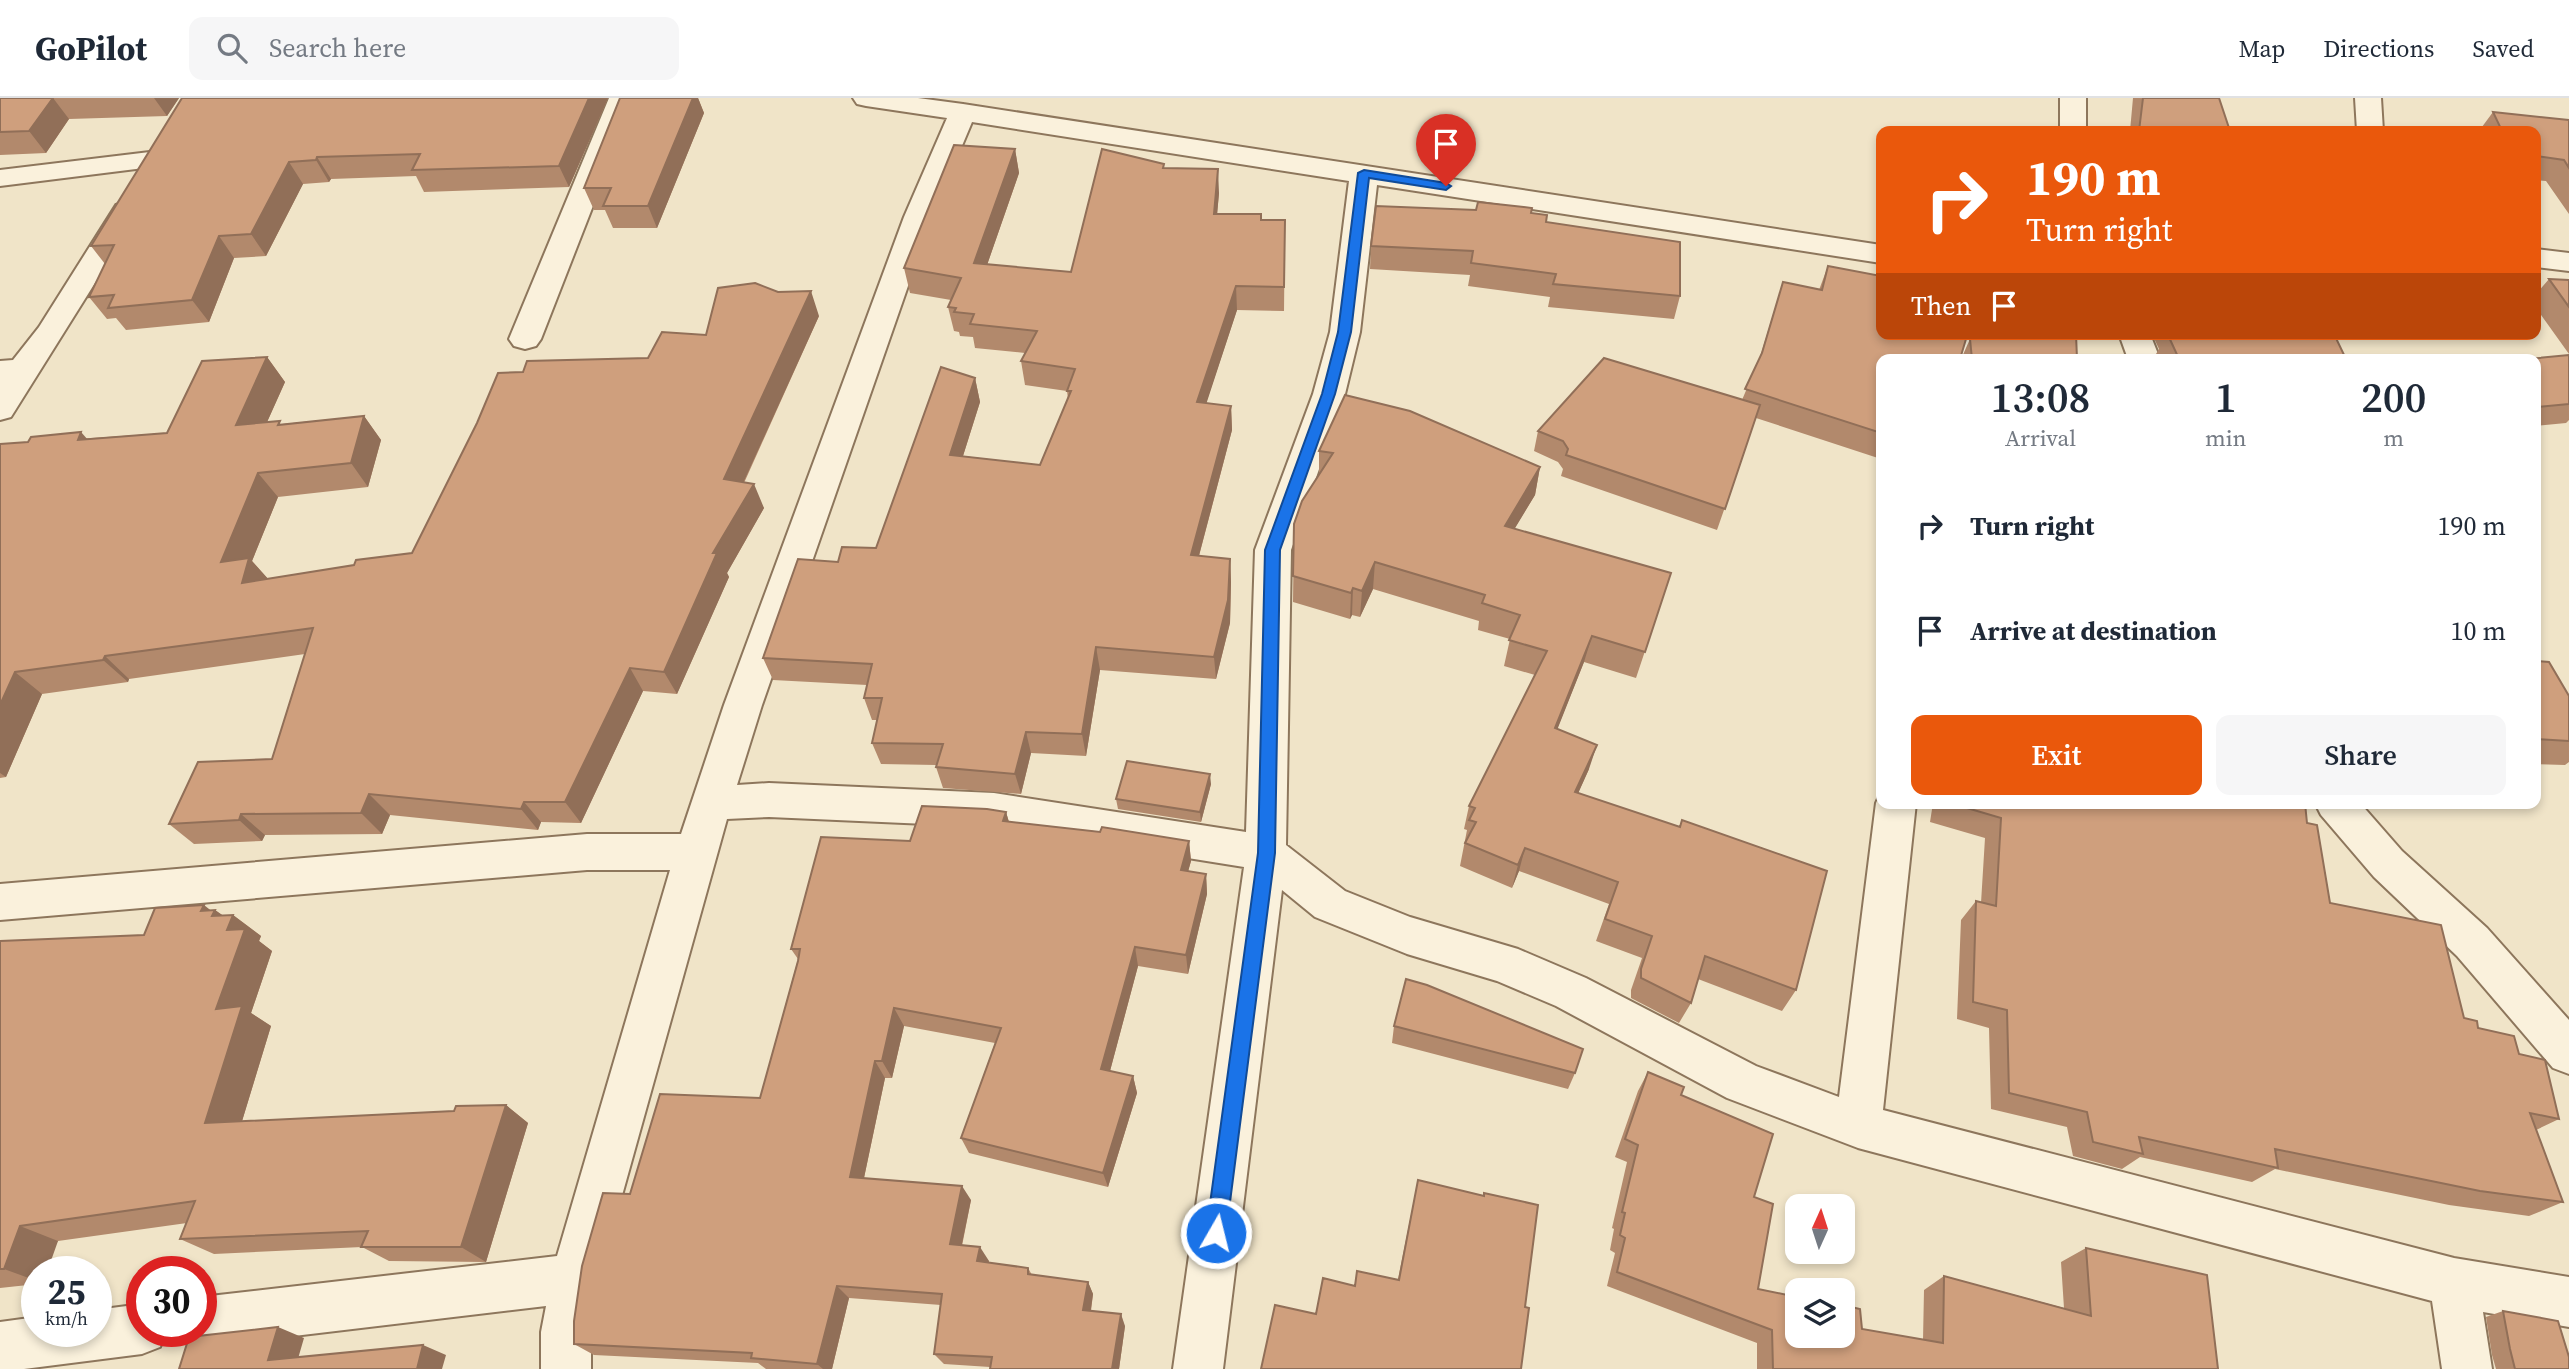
<!DOCTYPE html>
<style>
:root{--surface:#fff;--page:#f6f6f7;--text:#1f2937;--muted:#747a83;--line:#e0e1e3;--accent:#ea580c}
body{margin:0;font-family:"Source Serif 4",serif;background:var(--page);color:var(--text);height:100vh;display:flex;flex-direction:column;font-size:26px;white-space:nowrap}
*{box-sizing:border-box;margin:0}
p{font-size:23px;color:var(--muted)}
.icon{flex:none;width:38px;height:38px;fill:none;stroke:currentColor;stroke-width:2;stroke-linecap:round;stroke-linejoin:round}
.map{position:relative;flex:1;overflow:hidden}
.drawer{position:absolute;left:1876px;top:256px;width:665px;height:455px;display:flex;flex-direction:column;background:var(--surface);border-radius:14px;box-shadow:0 4px 10px #0003}
.drawer>*{flex:none}
.top-card{position:absolute;left:1876px;top:28px;width:665px;height:214px;border-radius:14px;box-shadow:0 4px 10px #0003;background:#ea580c;color:#fff;overflow:hidden}
.needle{width:46px;rotate:3deg}
.buttons{position:absolute;left:1785px;top:1096px;display:grid;gap:14px}
.buttons a{display:grid;place-items:center;width:70px;height:70px;border-radius:14px;background:var(--surface);box-shadow:0 4px 10px #0003;font-size:35px}
.speed{position:absolute;left:21px;top:1158px;display:flex;gap:14px;font-size:35px;font-weight:700;text-align:center}
.speed>*{display:grid;place-content:center;width:91px;height:91px;border-radius:50%;background:var(--surface);box-shadow:0 4px 10px #0003;line-height:1}
.speed small{font-size:18px;font-weight:400}
.speed .limit{border:10px solid #d22;background:#fff;color:#111}
.pin{position:absolute;display:grid;place-items:center;width:60px;height:60px;color:#fff;margin:-72px -30px;border-radius:50% 50% 50% 0;rotate:-45deg;box-shadow:0 0 7px #0007}
.pin .icon{rotate:45deg}
.me{position:absolute;width:77px;margin:-38px;rotate:8deg;stroke-linejoin:round;filter:drop-shadow(0 0 5px #0008)}
.turn{display:flex;align-items:center;gap:24px;height:147px;padding:0 35px;font-size:32px}
.turn .icon{width:91px;height:91px;stroke-width:2.5}
.turn b{display:block;font-size:49px;line-height:60px}
.then{display:flex;align-items:center;height:66px;padding:0 35px;background:#0003;gap:14px;font-size:26px}
.eta{display:flex;justify-content:space-evenly;align-items:center;height:119px;text-align:center}
.eta b{font-size:42px;font-weight:600;line-height:49px}
.cta{display:flex;gap:14px;margin-top:auto;padding:14px 35px}
.cta a{flex:1;height:80px;border-radius:14px;background:var(--accent);color:#fff;font-size:28px;font-weight:600;line-height:80px;text-align:center}
.cta a+a{background:var(--page);color:var(--text)}
ul{padding:0;list-style:none}
li{display:flex;align-items:center;gap:21px;height:105px;padding:0 35px}
li div{flex:1}
li b{display:block;font-size:26px}
li em{font-style:normal}
header{display:flex;align-items:center;gap:42px;box-sizing:border-box;height:98px;padding:0 35px;background:var(--surface);border-bottom:2px solid var(--line)}
header strong{font-size:33px}
nav{display:flex;gap:38px;margin-inline-start:auto;font-size:24px}
.search{width:490px;height:63px;background:var(--page);display:flex;align-items:center;gap:18px;box-sizing:border-box;padding:0 24px;border-radius:14px;color:var(--muted);font-size:26px}
.map>svg:first-child{display:block}
.lines{fill:none;stroke-linecap:round;stroke-linejoin:round}
.minor-casing{stroke:#8d765c;stroke-width:4}
.minor{fill:#faf1dc;fill-rule:evenodd}
.wall{fill:#b2896c}
.shaded-wall{fill:#916f58}
.building{fill:#cf9f7d;stroke:#916f58;stroke-width:2}
.route{fill:#1a73e8;stroke:#114b97;stroke-width:2}
</style>
<header>
<strong>GoPilot</strong>
<div class="search"><svg class="icon" aria-label="search" viewBox="0 0 24 24"><circle cx="10" cy="10" r="6"/><path d="M15 15l6 6"/></svg>Search here</div>
<nav><a>Map</a><a>Directions</a><a>Saved</a></nav>
</header>
<div class="map">
<svg width="2569" height="1271" viewBox="0 0 2569 1271">
<rect width="100%" height="100%" fill="#f0e4c8"/>
<g class="lines">
<defs>
<path id="minor" d="M609,0H635L541,241L536,248L525,251L514,248L509,241Z
M853,0H918L963,6L1881,147V165L1377,87L1360,234L1345,296L1291,452L1286,747L1345,793L1410,819L1518,851L1586,880L1756,968L1839,999L1876,705L1881,694V705H1916L1883,1012L2454,1160L2569,1179V1229L2483,1214L2492,1271H2442L2432,1203L1858,1050L1727,1000L1556,908L1497,883L1407,856L1315,819L1282,792L1223,1271H1173L1244,769L994,729L769,719L727,721L599,1180L591,1234V1271H541V1234L546,1208L201,1249L183,1242L180,1234H201V1199L557,1158L670,772H587L0,822V786L587,736H681L724,607L904,119L947,20L866,8L857,6ZM972,24L1349,83L1330,234L1313,296L1255,452L1246,734L994,695L769,685L737,687L762,607L932,119Z
M2060,0H2086V33H2060Z
M2355,0H2381L2383,33H2357Z
M158,53L168,55L172,61L168,67L0,88V72Z
M126,104L136,107L140,113L11,319L0,322V263L13,262L39,229L116,107Z
M2536,151L2569,155V173L2536,169Z
M1955,236H1986L1980,261H1948Z
M2119,236H2150L2160,261H2128Z
M2315,705H2360L2402,753L2487,830L2569,922V976L2553,970L2457,858L2374,779L2321,717Z
M142,1206V1234H166L160,1249L142,1256L24,1271H0V1224L37,1219V1234H96V1212Z"/>
</defs>
<use href="#minor" class="minor-casing"/>
<use href="#minor" class="minor"/>
</g>
<path class="wall" d="M0,0H179L167,18L69,21L46,55L0,57Z
M182,0H608L569,89L424,94L416,78L331,81L329,84L303,86L266,158L234,160L209,224L126,232L116,220L107,221L89,199L105,166L91,148Z
M620,0H698L704,15L657,130H613L605,112H594L584,90Z
M2133,0H2219L2230,33H2130Z
M2493,14L2569,22V116L2546,83L2536,82V33H2479Z
M1015,51L1019,75L987,167L1071,174L1164,70L1219,95L1217,116L1261,122H1285L1284,213L1237,212L1206,305L1231,308L1232,332L1199,458L1230,461L1231,484L1230,525L1216,581L1100,572L1086,658L1031,655L1021,696L943,690L936,669V667L881,666L872,645L877,622H872L864,600L867,587L773,582L763,560L838,464L876,450L975,280L980,304L963,358L1040,367L1068,301L1067,293L1025,287L1021,263L1025,255L975,250L973,239L960,238L959,234L954,233L948,209L951,202L910,195L904,170Z
M1531,115L1680,198L1674,221L1548,209L1550,199L1468,188L1470,177L1370,171L1371,148Z
M1828,168L1881,261V361L1756,320L1717,432L1561,378L1563,371L1558,364L1534,353L1538,333L1742,302L1759,262L1783,184L1819,192Z
M2549,181L2569,182V256L2536,210V196Z
M819,218L744,385L764,410L727,475L729,479L677,596L643,593L581,725L541,724L538,732L390,717L382,736L265,737L262,743L194,746L169,726L272,661L305,556L129,581L128,584L42,596L6,679L0,680V346L167,335L267,259L285,284L267,324L282,326L364,318L381,342L368,389L278,399L252,463L268,481L354,467L412,455L523,274L648,260L706,237Z
M1988,236H2076L2077,261H1961L1970,241L1987,240Z
M2152,236H2334L2346,261H2153L2159,251Z
M2569,257V322L2566,325L2536,328V261Z
M1319,353L1540,369L1535,397L1514,431L1671,475L1636,580L1584,564L1557,631L1589,671L1578,695L1679,729L1682,722L1796,892L1782,913L1698,881L1691,905L1679,925L1631,900V892L1642,860L1596,843L1609,806L1519,773L1512,790L1460,768L1467,732L1464,731L1469,708L1535,577L1504,568L1510,541L1478,532L1479,523L1373,491L1360,519L1352,517L1350,521L1293,504L1294,426L1319,377Z
M2536,563L2569,598V664L2565,667L2536,666Z
M1211,686L1201,724L1118,711L1116,701Z
M1933,705H2305L2307,725L2330,805L2464,920L2519,956L2559,1021L2536,1032L2563,1104L2529,1118L2449,1107L2275,1071L2252,1084L2140,1059L2122,1071L2073,1058L2067,1029L1991,1011L1989,930L1957,921L1961,822L1976,803L1981,805L1985,740L1930,724Z
M1006,714L1009,724L1189,743L1191,763L1188,773L1206,776L1207,796L1188,876L1138,868L1110,973L1133,978L1137,995L1108,1089L969,1055L961,1040L995,945L904,928L892,980H885L864,1080L971,1102L962,1148L989,1163L988,1165L1028,1170L1032,1177L1088,1184L1093,1196L1091,1213L1125,1228L1119,1271H990V1269L944,1266L934,1256L941,1207L849,1200L832,1271H766L758,1265L594,1257L574,1246L630,1096L760,1000L798,861L791,851L910,743Z
M211,812H215L223,818L233,817L261,838L259,843L272,853L251,915L271,928L242,1023L454,1013L506,1007L528,1025L486,1164L389,1163L362,1149L214,1156L180,1141L187,1125L58,1143L37,1174V1186L0,1190V843L144,837Z
M1394,928L1575,975L1568,991L1392,945Z
M1648,974L1681,997L1754,1099L1758,1191L1862,1231L1923,1242L1924,1192L1944,1178L2064,1210L2061,1164L2086,1150L2218,1271H1757V1245L1607,1188L1615,1155L1610,1152L1614,1131L1612,1130L1627,1064L1615,1059L1638,993Z
M1418,1082L1483,1098L1484,1095L1525,1209L1316,1216L1355,1188L1398,1181Z
M2503,1213L2569,1271H2496L2492,1257L2486,1219Z"/>
<path class="shaded-wall" d="M53,0L69,21L46,55L29,33Z
M154,0H179L167,18Z
M589,0H608L569,89L559,68Z
M693,0H698L704,15L657,130L648,108Z
M1015,51L1019,75L979,190L974,165Z
M317,59L331,81L329,84L316,62Z
M289,64L303,86L266,158L251,136Z
M1218,71L1219,95L1215,140L1214,116Z
M219,138L234,160L209,224L192,202Z
M1236,188L1237,212L1199,328L1197,304Z
M811,193L819,218L734,405L724,381Z
M267,259L285,284L255,351L236,327Z
M975,280L980,304L956,380L950,357Z
M1231,308L1232,332L1193,480L1191,457Z
M364,318L381,342L368,389L351,365Z
M81,334L103,359L78,342Z
M1540,369L1535,397L1500,455L1505,428Z
M258,375L278,399L252,463L270,483L263,508L221,464Z
M754,386L764,410L727,475L729,479L677,596L664,574L713,455Z
M1230,461L1231,484L1230,525L1216,581L1214,559Z
M1375,464L1373,491L1360,519L1362,493Z
M1353,490L1352,517L1350,521L1351,495Z
M1592,538L1584,564L1548,655L1555,630Z
M1096,549L1100,572L1086,658L1082,636Z
M105,558L129,581L128,584L103,562Z
M630,570L643,593L581,725L565,704Z
M15,574L42,596L6,679L0,675V607Z
M1026,634L1031,655L1021,696L1015,676Z
M1597,647L1589,671L1568,718L1575,694Z
M1210,676L1211,686L1201,724L1200,714Z
M369,696L390,717L382,736L361,715Z
M524,704L541,724L538,732L521,711Z
M1006,714L1012,735L1003,723Z
M241,716L265,737L262,743L239,722Z
M1189,743L1191,763L1183,792L1181,772Z
M1525,750L1519,773L1512,790L1518,767Z
M1206,776L1207,796L1188,876L1186,857Z
M204,807L214,815L215,812L231,823L233,817L261,838L259,843L272,853L251,915L271,928L236,1043L205,1025L216,911L201,813Z
M1135,849L1138,868L1106,988L1101,971Z
M894,910L904,928L892,980L882,963Z
M875,963L885,980L861,1094L850,1079Z
M1133,978L1137,995L1108,1089L1103,1075Z
M506,1007L528,1025L486,1164L461,1149Z
M962,1088L971,1102L959,1160L950,1146Z
M20,1128L58,1143L47,1174H37V1183L4,1171Z
M980,1149L989,1163L986,1176L977,1163Z
M1088,1184L1093,1196L1089,1224L1083,1212Z
M837,1188L849,1200L832,1271H823L817,1266Z
M1121,1216L1125,1228L1119,1271H1112Z
M278,1229L304,1240L295,1271L268,1262Z
M423,1247L446,1257L442,1271H417Z"/>
<path class="building" d="M0,0H53L29,33L0,34Z
M182,0H589L559,68L412,72L420,56L317,59L316,62L289,64L251,136L219,138L192,202L108,210L114,197L89,199L114,147L91,148Z
M620,0H693L648,108H603L611,90H584Z
M2143,0H2219L2230,33H2139Z
M2493,14L2569,22V70L2564,62L2536,58V33H2502Z
M954,47L1015,51L974,165L1071,174L1102,51L1164,66L1163,70L1218,71L1214,116H1261V122H1285L1284,189L1236,188L1197,304L1231,308L1191,457L1230,461L1228,502L1214,559L1096,549L1082,636L1026,634L1015,676L936,669L943,646L872,645L882,600H864L872,566L763,560L798,461L838,464L842,449L876,450L941,269L975,280L950,357L1040,367L1071,293H1067L1075,271L1021,263L1037,233L970,226L974,216L954,214L956,210L948,209L961,180L904,170Z
M1478,104L1532,110L1531,115L1547,117L1546,124L1680,144V198L1553,186L1556,176L1471,165L1473,153L1371,148L1376,108L1476,112Z
M1828,168L1881,178V236H1957L1959,241H1966L1960,261H1881V335L1745,291L1762,255L1783,184L1822,192Z
M2549,181L2569,182V209Z
M755,185L778,194L811,193L724,381L754,386L713,455H717L664,574L630,570L565,704H524L521,711L369,696L361,715L241,716L239,722L169,726L198,664L272,661L313,530L105,558L103,562L15,574L0,607V346L28,344L31,339L81,334L78,342L167,335L202,263L267,259L236,327L280,323L278,327L364,318L351,365L258,375L221,464L249,460L242,485L354,467L356,462L412,455L477,325L498,275L523,274L527,263L648,260L662,234L706,237L718,190Z
M1994,236H2076L2077,261H1972L1970,241L1993,240Z
M2178,236H2334L2346,261H2179L2168,237Z
M2569,257V306L2536,309V261H2528Z
M1604,260L1760,307L1725,411L1566,357L1568,351L1563,343L1538,333Z
M1345,297L1410,313L1540,369L1505,428L1671,475L1645,554L1592,538L1555,630L1597,647L1575,694L1680,729L1682,722L1827,773L1796,892L1705,858L1691,905L1641,880V871L1652,838L1605,821L1618,784L1525,750L1518,767L1465,745L1476,724L1469,722L1475,710L1469,708L1547,553L1509,542L1520,517L1482,505L1485,497L1375,464L1362,493L1353,490L1351,495L1293,478L1294,426L1302,403L1333,355L1319,353Z
M2536,563L2549,564L2569,598V643L2536,641Z
M1127,663L1210,676L1200,714L1116,701Z
M1950,705H2305L2307,725L2317,727L2330,805L2441,827L2464,920L2477,923L2478,930L2514,938L2519,956L2545,962L2559,1021L2530,1015L2563,1104L2480,1093L2275,1051L2278,1070L2139,1039L2143,1056L2093,1044L2087,1014L2009,995L2007,912L1973,904L1976,803L1996,808L2001,720Z
M922,708L987,711L1006,714L1003,723L1100,734L1102,729L1189,743L1181,772L1206,776L1186,857L1135,849L1101,971L1133,978L1103,1075L961,1040L1001,930L894,910L882,963H875L850,1079L962,1088L950,1146L980,1149L977,1163L1028,1170V1176L1088,1184L1083,1212L1121,1216L1112,1271H990L992,1259L934,1256L942,1196L837,1188L817,1266L751,1260L752,1255L574,1246V1223L582,1168L603,1095L630,1096L660,996L760,1000L798,863L800,851H791L821,739L910,743Z
M204,807L201,813L215,812L212,818L233,817L227,832L245,831L216,911L242,908L205,1025L454,1013L456,1008L506,1007L461,1149H361L368,1133L180,1141L195,1103L20,1128L4,1171H0V843L144,837L155,810Z
M1406,881L1427,887L1583,951L1575,975L1394,928Z
M1648,974L1684,989L1681,997L1773,1036L1754,1099L1773,1106L1758,1191L1797,1199V1237H1843V1207L1860,1211L1862,1231L1943,1245L1944,1178L2091,1218L2086,1150L2207,1177L2218,1271H1773L1772,1232L1617,1174L1625,1140L1620,1137L1625,1115L1622,1114L1638,1047L1625,1041Z
M1418,1082L1484,1098V1095L1538,1107L1525,1209L1529,1210L1521,1271H1261L1275,1207L1316,1216L1323,1180L1355,1188L1357,1173L1399,1182Z
M2503,1213L2558,1223L2569,1259V1271H2515L2510,1251Z
M278,1229L268,1262L423,1247L417,1271H179L189,1239Z"/>
<path class="route" d="M1364,72L1446,85L1451,88L1446,92L1369,80L1351,234L1335,296L1280,452L1275,755L1226,1135L1223,1142L1216,1145L1209,1142L1206,1135L1258,755L1265,452L1322,296L1338,234L1358,75Z"/>
</svg>
<div class="buttons">
<a><svg class="needle" viewBox="-14 -14 28 28"><path d="M0-13l5 13h-10z" fill="#e53935"/><path d="M0 13l5-13h-10z" fill="#747a83"/></svg></a>
<a><svg class="icon" aria-label="layers" viewBox="0 0 24 24"><path d="M12 4l9 5-9 5-9-5zM3 14l9 5 9-5"/></svg></a>
</div>
<div class="speed"><div>25<small>km/h</small></div><div class="limit">30</div></div>
<div class="pin" style="left:1446px;top:88px;background:#d93025"><svg class="icon" aria-label="arrive" viewBox="0 0 24 24"><path d="M6 21V4h12l-3 4 3 4H6"/></svg></div>
<svg class="me" style="left:1216px;top:1135px" viewBox="-20 -20 40 40"><circle r="17" fill="#1a73e8" stroke="#fff" stroke-width="3"/><path d="M0-11L8 9 0 5-8 9z" fill="#fff"/></svg>
<div class="top-card">
<div class="turn"><svg class="icon" aria-label="right" viewBox="0 0 24 24"><path d="M7 20v-9h11M14 6l5 5-5 5"/></svg><div><b>190 m</b>Turn right</div></div>
<div class="then">Then<svg class="icon" aria-label="arrive" viewBox="0 0 24 24"><path d="M6 21V4h12l-3 4 3 4H6"/></svg></div>
</div>
<section class="drawer">
<div class="eta">
<div><b>13:08</b><p>Arrival</p></div>
<div><b>1</b><p>min</p></div>
<div><b>200</b><p>m</p></div>
</div>
<ul>
<li><svg class="icon" aria-label="right" viewBox="0 0 24 24"><path d="M7 20v-9h11M14 6l5 5-5 5"/></svg><div><b>Turn right</b></div><em>190 m</em></li>
<li><svg class="icon" aria-label="arrive" viewBox="0 0 24 24"><path d="M6 21V4h12l-3 4 3 4H6"/></svg><div><b>Arrive at destination</b></div><em>10 m</em></li>
</ul>
<div class="cta"><a>Exit</a><a>Share</a></div>
</section>
</div>
